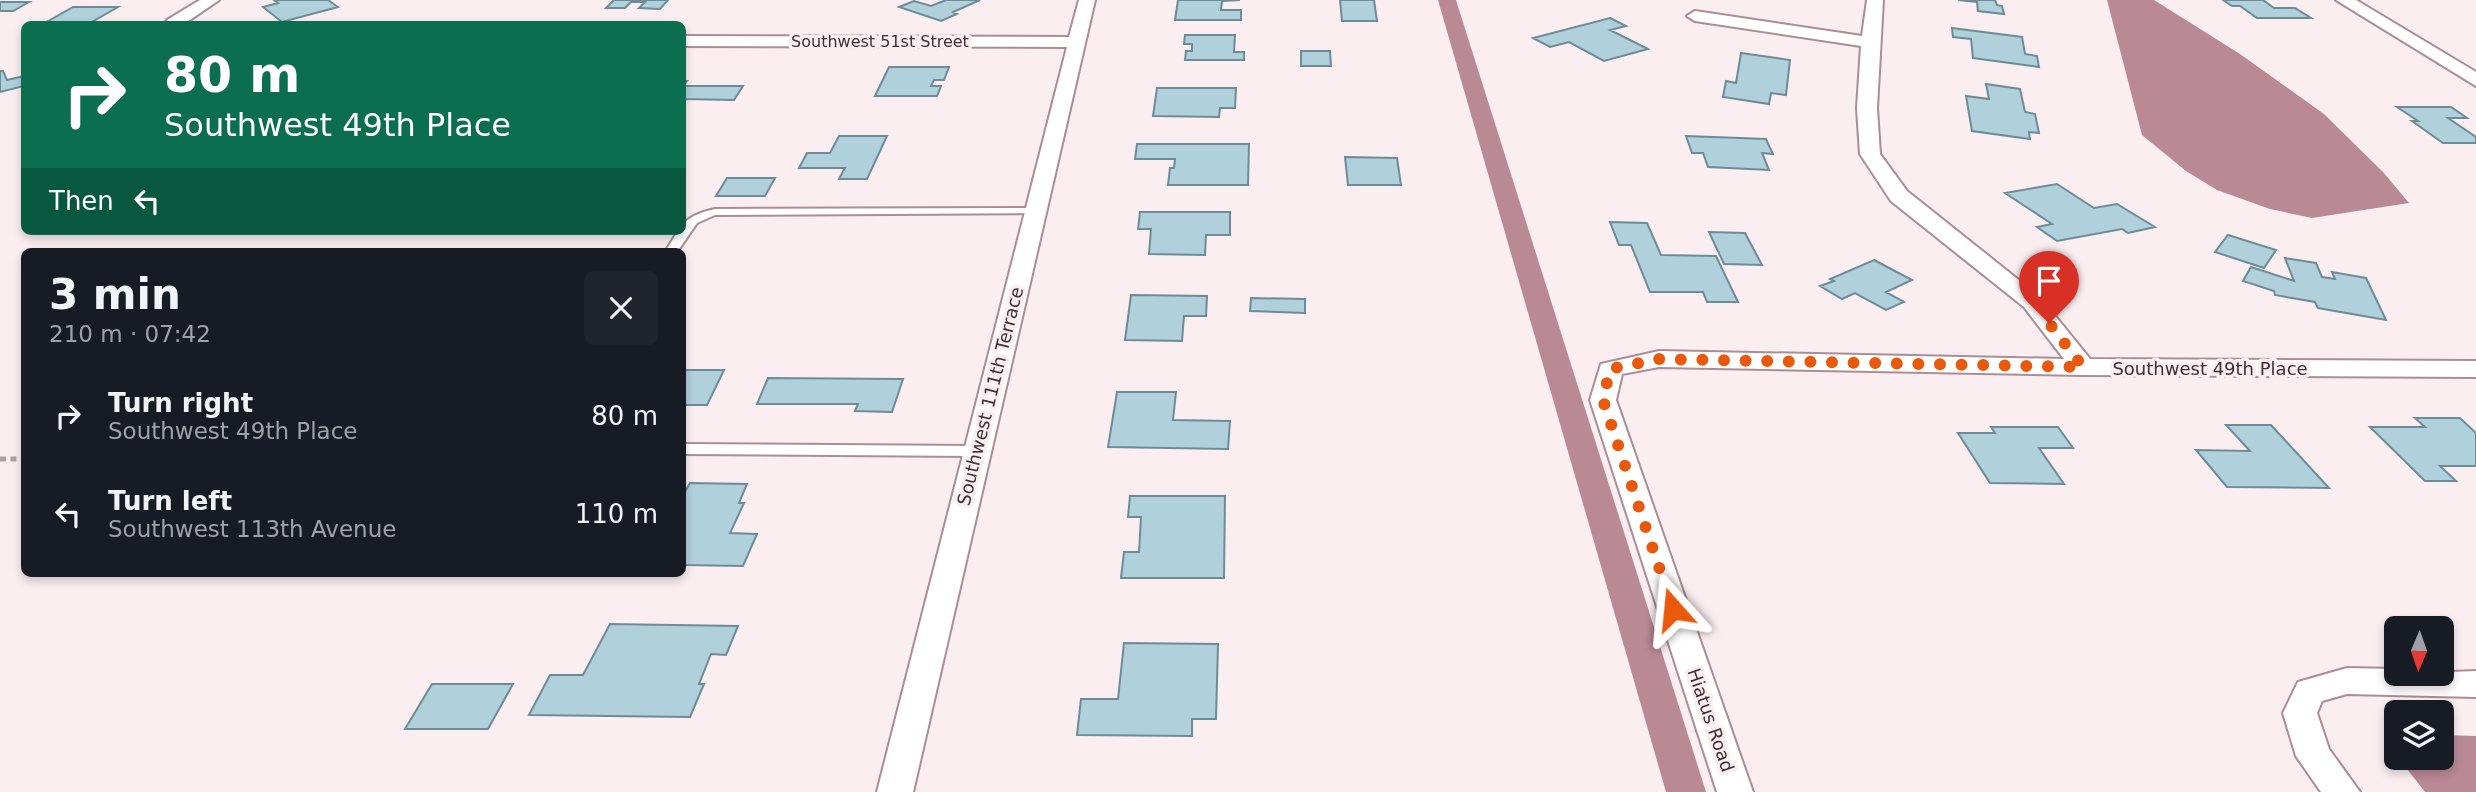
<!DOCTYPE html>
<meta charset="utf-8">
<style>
:root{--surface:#171b24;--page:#20242c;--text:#f1f3f6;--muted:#9ea1a6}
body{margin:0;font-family:"DejaVu Sans",sans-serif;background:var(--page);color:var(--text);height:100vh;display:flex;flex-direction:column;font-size:26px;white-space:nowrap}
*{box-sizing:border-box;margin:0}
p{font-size:23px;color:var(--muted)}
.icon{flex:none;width:38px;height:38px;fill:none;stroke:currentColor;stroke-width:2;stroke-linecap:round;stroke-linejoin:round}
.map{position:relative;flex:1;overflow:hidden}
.panel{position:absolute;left:21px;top:248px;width:665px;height:329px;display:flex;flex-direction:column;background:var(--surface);border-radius:10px;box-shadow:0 4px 10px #0003}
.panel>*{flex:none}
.guide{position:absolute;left:21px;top:21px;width:665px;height:214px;border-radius:10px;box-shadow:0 4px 10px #0003;background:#0b6e4f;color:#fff;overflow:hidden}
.needle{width:46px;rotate:182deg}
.buttons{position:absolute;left:2384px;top:616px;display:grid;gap:14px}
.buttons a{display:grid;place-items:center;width:70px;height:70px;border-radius:10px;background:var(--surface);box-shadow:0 4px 10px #0003;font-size:35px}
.pin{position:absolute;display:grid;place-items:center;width:60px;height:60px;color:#fff;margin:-72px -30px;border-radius:50% 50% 50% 0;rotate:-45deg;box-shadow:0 0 7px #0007}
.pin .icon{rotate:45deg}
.me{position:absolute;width:77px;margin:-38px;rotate:342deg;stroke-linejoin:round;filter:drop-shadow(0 0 5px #0008)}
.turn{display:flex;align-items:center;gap:24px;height:147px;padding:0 28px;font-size:32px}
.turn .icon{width:91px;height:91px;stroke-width:2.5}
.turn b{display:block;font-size:49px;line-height:60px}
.then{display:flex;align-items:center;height:66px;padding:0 28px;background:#0003;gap:14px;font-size:26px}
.round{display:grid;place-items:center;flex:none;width:74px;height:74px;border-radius:10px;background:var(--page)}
.headline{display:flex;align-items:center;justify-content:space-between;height:119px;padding:0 28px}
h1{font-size:42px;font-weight:800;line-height:52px}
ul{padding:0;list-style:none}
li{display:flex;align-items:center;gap:21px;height:98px;padding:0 28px}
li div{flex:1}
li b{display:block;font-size:26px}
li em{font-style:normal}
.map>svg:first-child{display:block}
.water{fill:#ba8996}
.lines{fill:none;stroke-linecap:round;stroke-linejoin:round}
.canal{fill:#ba8996;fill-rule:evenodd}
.building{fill:#b0d0dc;stroke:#6e8c97;stroke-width:2}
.lane-casing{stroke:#ab8d95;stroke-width:4}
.street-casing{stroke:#ab8d95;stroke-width:4}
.path{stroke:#aea1a4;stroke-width:5;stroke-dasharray:6 4.5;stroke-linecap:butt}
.lane{fill:#fff;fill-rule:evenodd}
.street{fill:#fff;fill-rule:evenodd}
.route{stroke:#ea580c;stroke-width:12;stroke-dasharray:0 21.6}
.labels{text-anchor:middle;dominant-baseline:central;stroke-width:7;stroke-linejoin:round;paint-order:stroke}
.far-street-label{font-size:16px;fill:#3e3134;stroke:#fbeef1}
.street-label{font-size:18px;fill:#3e3134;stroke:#fbeef1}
</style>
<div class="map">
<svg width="2476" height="792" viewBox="0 0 2476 792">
<rect width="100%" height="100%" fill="#fbeef1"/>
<path class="water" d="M2107,0H2154L2240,54L2324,114L2383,172L2409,203L2312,218L2270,209L2217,190L2186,171L2142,135Z
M2441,735L2476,736V792H2425L2403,764L2401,758H2441Z"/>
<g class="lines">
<path class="canal" d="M1438,0H1456L1706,792H1666Z"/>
</g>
<path class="building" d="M274,0H328L338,7L282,22L263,7L278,3Z
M614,0H668L660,9L639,8L645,2H631L625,8H606Z
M946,0H980L953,12L957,14L941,21L899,7L914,1L931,6Z
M1178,0H1240L1222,1L1221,10H1241V20H1175Z
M1340,0H1374L1377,21H1342Z
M1958,0H1995L1997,5L2002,6L2004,14L1978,11L1977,2Z
M2223,0H2263L2274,8H2295L2311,18H2257L2240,6H2232Z
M0,2H29L13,11H0Z
M73,7H118L90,23H45Z
M1610,18L1626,26L1610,30L1648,49L1604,61L1569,42L1550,47L1533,38Z
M1952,28L2022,37L2025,54L2037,56L2039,67L1973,58L1971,39L1953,37Z
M1185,35H1235L1234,52H1244V60H1185L1186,51H1192V44H1184Z
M1301,51H1330L1331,66H1301Z
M1741,53L1790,60L1786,95L1771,93L1769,104L1723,97L1726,81L1736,83Z
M889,67H949L944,80H934L931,86H941L937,96H875Z
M0,71H3L7,80L24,76V86L0,92Z
M682,81H687L683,86H743L734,100L682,99Z
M1986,84L2020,89L2025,112L2035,114L2039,133L2029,132L2030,139L1972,131L1966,96L1989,99Z
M1157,88H1236L1235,108H1220L1219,117L1153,116Z
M2397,107H2451L2467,118H2448L2476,137V143H2443L2412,121H2418Z
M839,136H887L867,179H839L845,168H799L807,153H830Z
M1686,136L1766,139L1773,154L1762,153L1769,170L1708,167L1703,153H1692Z
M1137,144H1249L1248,185H1168L1170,168H1174L1175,159H1135Z
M1345,157L1397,158L1401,185H1348Z
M727,178H775L765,196H716Z
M2057,184L2094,208L2117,204L2155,227L2128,233L2122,229L2057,241L2037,227L2052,224L2005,193Z
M1140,212H1230V235H1206L1205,255L1149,254L1151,229H1138Z
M1610,222L1647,223L1661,255L1716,256L1738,302H1707L1703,292H1650L1631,245H1619Z
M1709,232L1745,233L1762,265L1724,264Z
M2228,235L2276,250L2264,268L2215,252Z
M2285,258L2316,263L2322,277L2335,279L2332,272L2366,278L2386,320L2318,308L2315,302L2275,295L2274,291L2243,281L2251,267L2294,281Z
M1874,260L1912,280L1886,292L1904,302L1886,310L1855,293L1842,299L1820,286L1834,281L1830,279Z
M1131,295L1207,296L1206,316H1184L1182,341L1125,340Z
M1251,298L1305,299V313L1250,311Z
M682,370H724L707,405H682Z
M768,378L903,379L892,412L855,411L858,404H757Z
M1117,392H1176L1173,420L1230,421L1228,449L1108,447Z
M2415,418H2460L2476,433V466H2440L2456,481H2425L2370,427H2425Z
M2226,425H2271L2329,488L2227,487L2196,450L2250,451Z
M1991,427H2058L2073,448H2039L2064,484L1990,483L1958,433H1995Z
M690,483L747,484L739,503H744L730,533L757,534L743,566L682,565V497Z
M1130,496H1225L1224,578H1121L1124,552H1139L1141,517H1128Z
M610,624L738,626L726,655L711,654L699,684H704L690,717L529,715L550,675H583Z
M1124,643L1218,644L1216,719H1192V736L1077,735L1081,699H1118Z
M432,684H513L488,729H405Z"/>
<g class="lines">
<defs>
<path id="lane" d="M1035,208L1041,211L1039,213L715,215L697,223L677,252H665L678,231H682V225C692,215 702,212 715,209Z
M682,444L976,446L983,451L976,456L682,454Z"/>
<path id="street" d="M200,0H219L184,24H165L167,20Z
M1079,0H1095L913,792H877L1067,47L682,46V36L1069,37Z
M1867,0H1883L1877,108L1880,154L1907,191L2040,297L2090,359L2476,361V377L2083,375L1659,367L1622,374L1616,400L1753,792H1717L1590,400L1601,364L1659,351L2064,359L2024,307L1891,201L1860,154L1857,108L1861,46L1695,21L1687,16L1695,11L1862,36Z
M2336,0H2356L2476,72V86Z
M2347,668L2396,669V674L2476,671V697L2347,694L2322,701L2317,713L2329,749L2360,792H2321L2296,756L2283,713L2298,682Z"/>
</defs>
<use href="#lane" class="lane-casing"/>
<use href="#street" class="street-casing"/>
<path class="path" d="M0,459H24"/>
<use href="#lane" class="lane"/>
<use href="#street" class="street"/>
</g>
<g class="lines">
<path class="route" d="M1673,609L1603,400L1610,369L1659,359L2083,367L2049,323"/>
</g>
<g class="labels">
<g class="far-street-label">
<text x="880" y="41">Southwest 51st Street</text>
</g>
<g class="street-label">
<text x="2210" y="368">Southwest 49th Place</text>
<text transform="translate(990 396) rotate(-76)">Southwest 111th Terrace</text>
<text transform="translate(1711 720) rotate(71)">Hiatus Road</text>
</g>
</g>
</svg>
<div class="buttons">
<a><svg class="needle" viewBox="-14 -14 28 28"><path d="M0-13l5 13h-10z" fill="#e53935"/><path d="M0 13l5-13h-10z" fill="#9ea1a6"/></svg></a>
<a><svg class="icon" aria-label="layers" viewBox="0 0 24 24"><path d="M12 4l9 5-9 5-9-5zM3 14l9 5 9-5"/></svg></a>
</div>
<div class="pin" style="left:2049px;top:323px;background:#d93025"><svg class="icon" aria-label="arrive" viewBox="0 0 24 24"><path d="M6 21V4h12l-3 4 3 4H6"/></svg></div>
<svg class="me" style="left:1673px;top:609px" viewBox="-20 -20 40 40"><path d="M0-17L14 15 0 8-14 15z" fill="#ea580c" stroke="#fff" stroke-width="4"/></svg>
<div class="guide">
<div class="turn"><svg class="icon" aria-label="right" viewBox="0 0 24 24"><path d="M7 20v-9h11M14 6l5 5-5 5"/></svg><div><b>80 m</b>Southwest 49th Place</div></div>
<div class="then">Then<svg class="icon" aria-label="left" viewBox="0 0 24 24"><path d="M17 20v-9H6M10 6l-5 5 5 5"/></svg></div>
</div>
<section class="panel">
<div class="headline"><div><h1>3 min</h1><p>210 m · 07:42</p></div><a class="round"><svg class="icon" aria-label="close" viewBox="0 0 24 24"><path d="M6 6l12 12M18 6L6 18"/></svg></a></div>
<ul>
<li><svg class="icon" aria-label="right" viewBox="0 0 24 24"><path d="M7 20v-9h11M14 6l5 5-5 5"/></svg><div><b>Turn right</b><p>Southwest 49th Place</p></div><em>80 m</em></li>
<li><svg class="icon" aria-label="left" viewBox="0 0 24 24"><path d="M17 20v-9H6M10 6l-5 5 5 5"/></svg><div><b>Turn left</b><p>Southwest 113th Avenue</p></div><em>110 m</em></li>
</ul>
</section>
</div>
